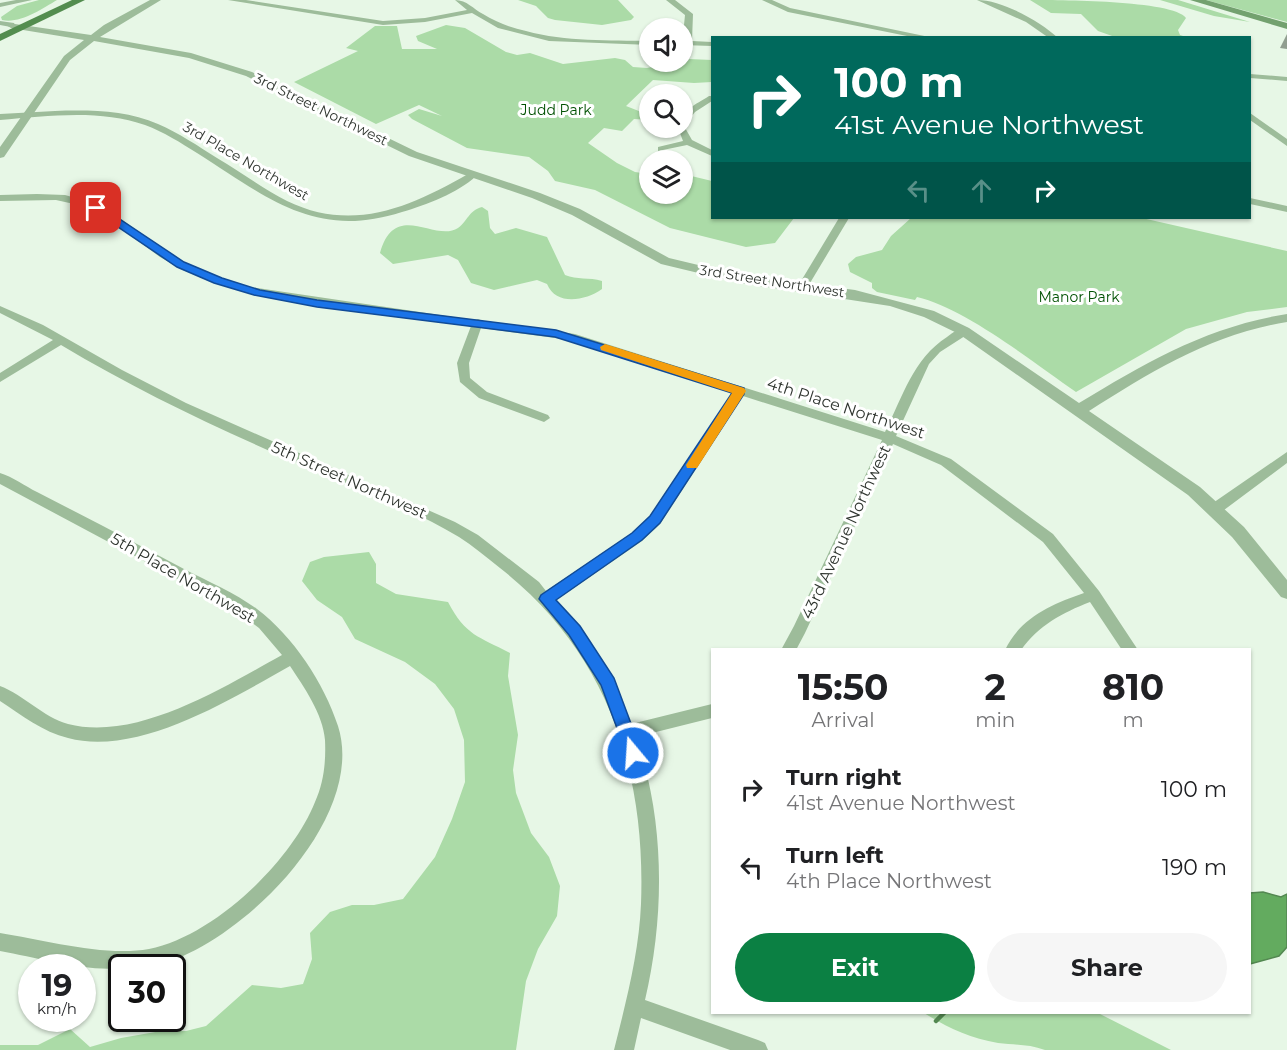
<!DOCTYPE html>
<style>
:root{--surface:#fff;--page:#f6f6f6;--text:#202124;--muted:#757577;--accent:#0b8043}
body{margin:0;font-family:Montserrat,sans-serif;background:var(--page);color:var(--text);height:100vh;display:flex;flex-direction:column;font-size:22px;white-space:nowrap}
*{box-sizing:border-box;margin:0}
p{font-size:20px;color:var(--muted)}
.icon{flex:none;width:33px;height:33px;fill:none;stroke:currentColor;stroke-width:2;stroke-linecap:round;stroke-linejoin:round}
.map{position:relative;flex:1;overflow:hidden}
.sheet{position:absolute;left:711px;top:648px;width:540px;height:366px;display:flex;flex-direction:column;background:var(--surface);border-radius:0px;box-shadow:0 2px 4px #0004}
.sheet>*{flex:none}
.banner{position:absolute;left:711px;top:36px;width:540px;height:183px;border-radius:0px;box-shadow:0 2px 4px #0004;background:#00695c;color:#fff;overflow:hidden}
.tools{position:absolute;left:639px;top:18px;display:grid;gap:12px}
.tools a{display:grid;place-items:center;width:54px;height:54px;border-radius:50%;background:var(--surface);box-shadow:0 2px 4px #0004;font-size:30px}
.speed{position:absolute;left:18px;top:954px;display:flex;gap:12px;font-size:30px;font-weight:700;text-align:center}
.speed>*{display:grid;place-content:center;width:78px;height:78px;border-radius:50%;background:var(--surface);box-shadow:0 2px 4px #0004;line-height:1}
.speed small{font-size:15px;font-weight:400}
.speed .limit{border:3px solid #111;border-radius:9px;background:#fff;color:#111}
.pin{position:absolute;display:grid;place-items:center;width:51px;height:51px;color:#fff;margin:-26px;border-radius:12px;box-shadow:0 3px 9px #0006}
.me{position:absolute;width:66px;margin:-33px;rotate:342deg;stroke-linejoin:round;filter:drop-shadow(0 0 4px #0008)}
.turn{display:flex;align-items:center;gap:21px;height:126px;padding:0 24px;font-size:27px}
.turn .icon{width:78px;height:78px;stroke-width:2.5}
.turn b{display:block;font-size:42px;line-height:51px}
.lanes{display:flex;align-items:center;height:57px;padding:0 24px;background:#0003;justify-content:center;gap:30px;direction:ltr}
.lanes .off{opacity:.35}
.eta{display:flex;justify-content:space-evenly;align-items:center;height:102px;text-align:center}
.eta b{font-size:36px;font-weight:700;line-height:42px}
.action{display:flex;gap:12px;margin-top:auto;padding:12px 24px}
.action a{flex:1;height:69px;border-radius:36px;background:var(--accent);color:#fff;font-size:24px;font-weight:700;line-height:69px;text-align:center}
.action a+a{background:var(--page);color:var(--text)}
ul{padding:0;list-style:none}
li{display:flex;align-items:center;gap:18px;height:78px;padding:0 24px}
li div{flex:1}
li b{display:block;font-size:22px}
li em{font-style:normal}
.map>svg:first-child{display:block}
.green{fill:#abdba7}
.water{fill:#63ab5f;stroke:#538851;stroke-width:1.5}
.lines{fill:none;stroke-linecap:round;stroke-linejoin:round}
.stream{stroke:#538851;stroke-width:4.5}
.minor{fill:#9dbc9a;fill-rule:evenodd}
.tertiary{fill:#9dbc9a;fill-rule:evenodd}
.secondary{fill:#73a16f;fill-rule:evenodd}
.primary{fill:#538d4f;fill-rule:evenodd}
.wall{fill:#919e90}
.route{fill:#1a73e8;stroke:#114b97;stroke-width:1.5}
.slow{fill:#f59e0b}
.labels{text-anchor:middle;dominant-baseline:central;stroke-width:6;stroke-linejoin:round;paint-order:stroke}
.far-street-label{font-size:14px;fill:#2f352f;stroke:#fff}
.far-park-label{font-size:14px;fill:#005102;stroke:#fff}
.street-label{font-size:16px;fill:#2f352f;stroke:#fff}
</style>
<div class="map">
<svg width="1287" height="1050" viewBox="0 0 1287 1050">
<rect width="100%" height="100%" fill="#e7f7e6"/>
<path class="green" d="M39,0H57C42,9 20,24 2,20L1,17L17,6Z
M518,0H618L634,17L631,20L602,25L555,20L548,18L536,6Z
M1030,0C1055,0 1174,0 1186,18L1178,30L1180,35L1186,37H1115L1098,31L1081,14L1051,13Z
M1160,0H1178L1250,22L1214,16Z
M1206,0H1287V22Z
M446,25L465,28L506,52L517,55L530,53L563,64L615,58L625,60L633,67L647,68L689,59L712,60V82L694,83L653,80L626,106L649,115V120L634,119L622,131L604,128L588,143L617,163L635,172L649,174L650,194H682L683,174L712,181V218H794L775,243L746,247L670,228L595,190L555,181L548,171L529,157L467,148L412,119L408,115L419,109L442,116L419,105L376,124L294,82L358,51L346,48L375,26H397L402,49H437L418,41L416,36Z
M482,207L488,211L490,228L495,234L516,228L547,237L565,275C577,280 589,277 602,281V289C585,301 556,306 547,284L537,280L494,290L471,283L458,260L448,255L393,264L380,253C395,199 435,243 458,228C468,221 468,211 482,207Z
M911,218H1142L1287,251V307L1247,312L1186,329L1076,392C1034,363 965,308 917,297L915,300L877,292L872,288V283L850,272L848,264L856,257L882,250L891,236Z
M369,552L376,564V583L396,594L448,602C466,636 478,636 510,653L508,676L518,735L513,770L516,793L531,833L549,857L560,886L557,916L538,949L526,981L516,1050H0V1045H38L70,1029L90,1047L121,1038L161,1031H186L206,1026L252,985L281,988L303,984L312,959L310,933L330,912L352,905H374L403,899L435,857L452,819L465,782L464,740L454,709L435,684L405,662L355,639L342,617L317,600L302,581L310,562L324,557Z
M924,1013H1098L1171,1050H1045C1029,1044 1015,1045 998,1043C970,1038 948,1028 924,1013Z"/>
<path class="water" d="M1263,892L1281,897L1287,894V947L1279,956L1250,964V893Z"/>
<g class="lines">
<path class="stream" d="M936,1021L945,1012"/>
<path class="minor" d="M16,0H32L0,7V3Z
M228,0H246L383,21L425,18L467,10L455,0C467,0 473,9 483,14C496,22 511,28 526,31C566,42 609,40 650,41V45L549,41L498,28L472,13L425,22L383,25Z
M666,0H675L693,14L692,41L712,42V46L682,45L685,15Z
M762,0H772L790,8L934,38H917L788,12Z
M977,0C1002,0 1040,21 1058,38H1049L1026,22Z
M0,21L14,23L15,25L11,27L0,25Z
M1250,74L1287,77V81L1250,78Z
M709,96H712V101L695,112L684,126L692,140L712,150V156L687,145L658,151V147L683,141L678,128H682C682,109 695,105 709,96Z
M55,111C89,110 126,110 158,124C179,133 198,146 217,158C241,172 263,189 287,201C353,233 410,207 468,174L476,176C458,193 426,205 402,212C315,240 268,198 197,153C181,143 164,132 145,125C100,109 47,116 0,120V114Z
M1250,113L1287,139V146L1250,120Z
M37,194L65,195L90,202L114,214L179,260L214,276L250,287L474,320L478,319L483,321L575,334L885,432C903,396 913,359 947,337C954,332 960,327 968,328V334L940,352L929,364L896,436L951,459L1053,534L1099,591L1138,650H1122L1090,602C1062,613 1039,625 1021,650H1005C1020,618 1052,604 1084,593L1043,542L941,465L893,444L805,633L796,650H781L794,626L882,440L743,396L660,524L642,541L555,601L586,636L620,696L631,724L712,704V718L636,737C665,820 665,915 645,1000L758,1040L765,1043L768,1050H730L641,1018L634,1050H614C626,1002 639,953 641,904C646,770 607,652 500,568C486,557 473,546 459,537C409,507 353,487 300,464C218,429 138,391 61,345L0,382V373L53,340L0,313V306L43,325L122,370L186,403L455,522L478,535L539,582L546,591L632,533L650,516L733,393L570,340L481,328L469,363L470,378L487,392L548,415L550,418L544,422L479,398L460,382L457,363L471,326L254,295L218,284L183,270L160,257L107,218L83,206L56,200L0,201V195Z
M1250,198L1287,206V212L1250,204Z
M839,218H849L807,288H799L798,286Z
M1287,452V463L1220,513H1210L1208,509L1210,505Z
M0,473C13,477 25,486 37,492C59,503 81,515 103,526C130,540 157,555 184,569C209,582 235,593 257,609C293,636 324,683 338,726C368,820 236,950 150,967C141,969 131,966 122,968C85,972 39,958 0,951V933C45,940 104,957 149,949C214,936 291,862 315,802C324,782 326,761 325,740C323,714 304,687 290,666C231,699 138,757 68,738C43,732 21,715 0,701V686C24,695 43,717 68,724C137,742 224,687 282,655L259,628L234,609L0,484Z"/>
<path class="tertiary" d="M150,0H161L100,37L191,53L252,72L417,152L540,193L580,209L669,258L740,275L855,290L934,311L969,328L1079,403C1147,362 1206,327 1287,314V322C1212,334 1152,371 1089,411L1200,487L1244,527L1287,580V599L1281,597L1232,537L1188,495L959,334L924,317L890,306L740,283L661,264L572,215L532,198L409,156L246,76L189,58L94,41L70,60L4,157L0,158V147L64,56L84,40L11,28L6,25L8,23L91,35L104,25Z"/>
<path class="secondary" d="M1190,0H1206L1287,23V29Z"/>
<path class="primary" d="M72,0H85L0,41V34Z"/>
</g>
<path class="wall" d="M1287,34V49L1280,48Z"/>
<path class="route" d="M93,206H100L184,262L222,278L260,290L317,300L556,330L744,388V394L660,523L642,540L556,600L580,626L614,678L642,753L639,758L633,760L628,758L601,685L569,635L539,599L541,595L632,533L650,516L732,393L555,337L317,307L254,295L214,283L177,267L93,210Z"/>
<path class="slow" d="M605,344L744,388L746,391L697,468H687L686,465L732,393L601,350L600,347Z"/>
<g class="labels">
<g class="far-street-label">
<text transform="translate(321 109) rotate(26)">3rd Street Northwest</text>
<text transform="translate(246 161) rotate(30)">3rd Place Northwest</text>
<text transform="translate(772 281) rotate(9)">3rd Street Northwest</text>
</g>
<g class="far-park-label">
<text x="556" y="110">Judd Park</text>
<text x="1079" y="297">Manor Park</text>
</g>
<g class="street-label">
<text transform="translate(846 408) rotate(18)">4th Place Northwest</text>
<text transform="translate(349 480) rotate(24)">5th Street Northwest</text>
<text transform="translate(846 532) rotate(-65)">43rd Avenue Northwest</text>
<text transform="translate(183 578) rotate(30)">5th Place Northwest</text>
</g>
</g>
</svg>
<div class="tools">
<a><svg class="icon" aria-label="sound" viewBox="0 0 24 24"><path d="M4 9h4l5-4v14l-5-4H4zM17 9q2 3 0 6"/></svg></a>
<a><svg class="icon" aria-label="search" viewBox="0 0 24 24"><circle cx="10" cy="10" r="6"/><path d="M15 15l6 6"/></svg></a>
<a><svg class="icon" aria-label="layers" viewBox="0 0 24 24"><path d="M12 4l9 5-9 5-9-5zM3 14l9 5 9-5"/></svg></a>
</div>
<div class="speed"><div>19<small>km/h</small></div><div class="limit">30</div></div>
<div class="pin" style="left:96px;top:208px;background:#d93025"><svg class="icon" aria-label="arrive" viewBox="0 0 24 24"><path d="M6 21V4h12l-3 4 3 4H6"/></svg></div>
<svg class="me" style="left:633px;top:753px" viewBox="-20 -20 40 40"><circle r="17" fill="#1a73e8" stroke="#fff" stroke-width="3"/><path d="M0-11L8 9 0 5-8 9z" fill="#fff"/></svg>
<div class="banner">
<div class="turn"><svg class="icon" aria-label="right" viewBox="0 0 24 24"><path d="M7 20v-9h11M14 6l5 5-5 5"/></svg><div><b>100 m</b>41st Avenue Northwest</div></div>
<div class="lanes"><svg class="icon off" aria-label="left" viewBox="0 0 24 24"><path d="M17 20v-9H6M10 6l-5 5 5 5"/></svg><svg class="icon off" aria-label="ahead" viewBox="0 0 24 24"><path d="M12 20V5M6 11l6-6 6 6"/></svg><svg class="icon" aria-label="right" viewBox="0 0 24 24"><path d="M7 20v-9h11M14 6l5 5-5 5"/></svg></div>
</div>
<section class="sheet">
<div class="eta">
<div><b>15:50</b><p>Arrival</p></div>
<div><b>2</b><p>min</p></div>
<div><b>810</b><p>m</p></div>
</div>
<ul>
<li><svg class="icon" aria-label="right" viewBox="0 0 24 24"><path d="M7 20v-9h11M14 6l5 5-5 5"/></svg><div><b>Turn right</b><p>41st Avenue Northwest</p></div><em>100 m</em></li>
<li><svg class="icon" aria-label="left" viewBox="0 0 24 24"><path d="M17 20v-9H6M10 6l-5 5 5 5"/></svg><div><b>Turn left</b><p>4th Place Northwest</p></div><em>190 m</em></li>
</ul>
<div class="action"><a>Exit</a><a>Share</a></div>
</section>
</div>
